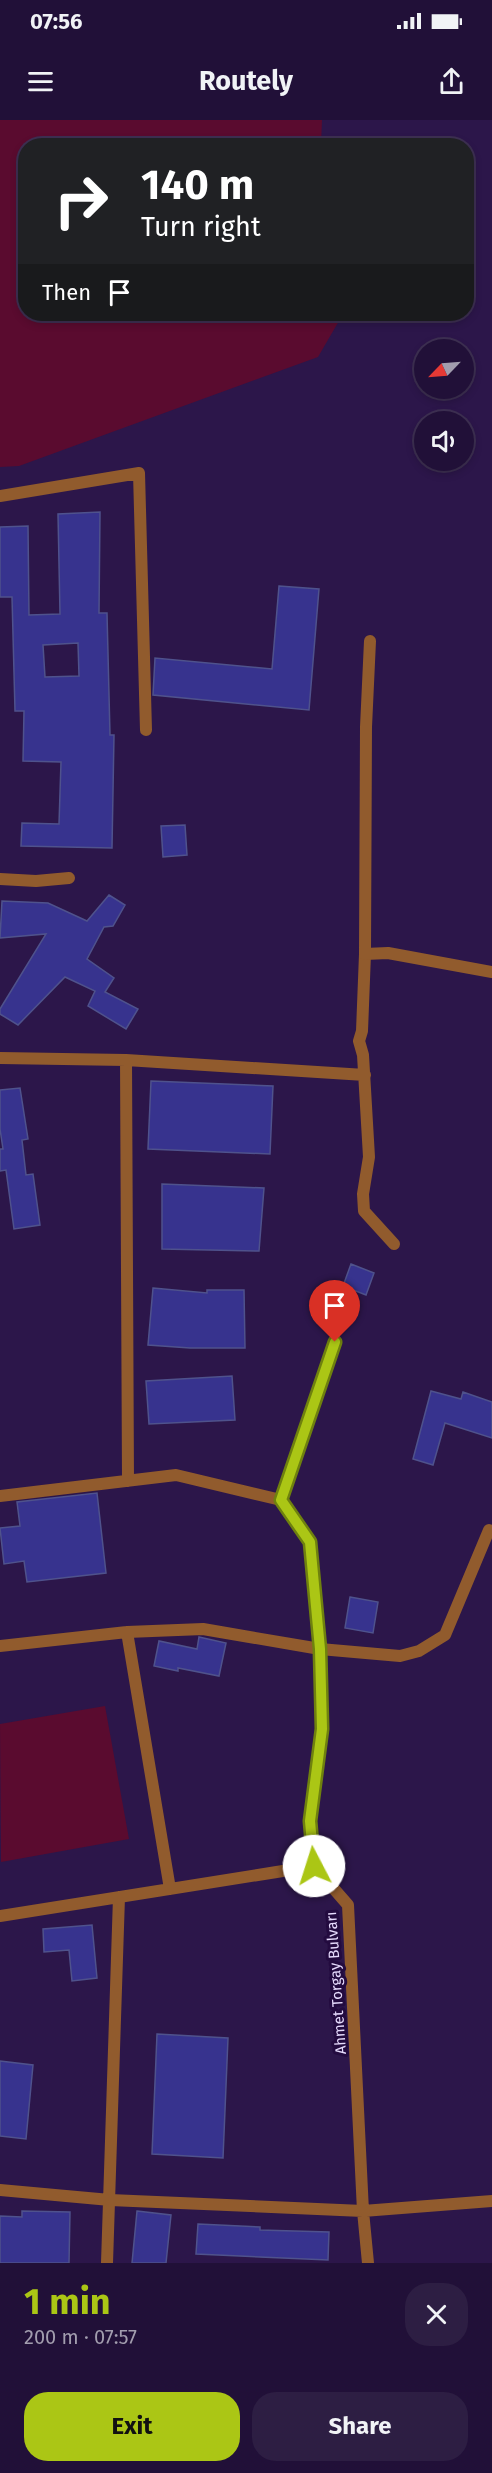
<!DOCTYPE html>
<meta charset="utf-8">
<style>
:root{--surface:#211038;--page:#2d1e43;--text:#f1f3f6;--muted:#a29dae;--line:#3e3053;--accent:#abc615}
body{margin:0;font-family:"Fira Sans",sans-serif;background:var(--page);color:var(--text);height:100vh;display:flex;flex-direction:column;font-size:22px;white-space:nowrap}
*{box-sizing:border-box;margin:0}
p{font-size:20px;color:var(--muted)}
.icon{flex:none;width:33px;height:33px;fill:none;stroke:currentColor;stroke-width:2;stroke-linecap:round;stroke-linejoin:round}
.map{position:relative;height:2143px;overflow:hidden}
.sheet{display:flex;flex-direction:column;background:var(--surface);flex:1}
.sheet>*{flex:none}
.top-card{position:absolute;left:18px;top:18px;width:456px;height:183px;border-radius:24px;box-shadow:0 3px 9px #0003,0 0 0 2px var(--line);background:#202124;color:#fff;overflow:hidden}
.needle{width:39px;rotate:245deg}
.tools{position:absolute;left:414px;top:219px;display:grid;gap:12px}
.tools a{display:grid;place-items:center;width:60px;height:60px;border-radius:50%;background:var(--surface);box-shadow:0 3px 9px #0003,0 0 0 2px var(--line);font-size:30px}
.pin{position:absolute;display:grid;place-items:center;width:51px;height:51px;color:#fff;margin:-62px -26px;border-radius:50% 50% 50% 0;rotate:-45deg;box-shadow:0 0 6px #0007}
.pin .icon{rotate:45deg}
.me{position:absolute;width:66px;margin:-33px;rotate:355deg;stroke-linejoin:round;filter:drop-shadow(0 0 4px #0008)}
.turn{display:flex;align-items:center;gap:21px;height:126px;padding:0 24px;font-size:27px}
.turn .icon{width:78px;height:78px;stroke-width:2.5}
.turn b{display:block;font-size:42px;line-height:51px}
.then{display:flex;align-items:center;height:57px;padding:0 24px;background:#0003;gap:12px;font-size:22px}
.round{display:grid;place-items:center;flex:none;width:63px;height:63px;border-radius:24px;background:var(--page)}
.summary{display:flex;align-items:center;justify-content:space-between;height:102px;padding:0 24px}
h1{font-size:36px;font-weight:700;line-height:45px;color:var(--accent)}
.cta{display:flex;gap:12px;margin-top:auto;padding:12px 24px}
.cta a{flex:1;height:69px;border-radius:24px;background:var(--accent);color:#111;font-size:24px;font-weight:700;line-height:69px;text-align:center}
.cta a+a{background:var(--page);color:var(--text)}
.status{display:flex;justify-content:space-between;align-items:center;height:42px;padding:0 30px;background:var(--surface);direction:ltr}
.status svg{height:16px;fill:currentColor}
header{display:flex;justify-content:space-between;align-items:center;height:78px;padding:0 24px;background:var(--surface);font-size:27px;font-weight:700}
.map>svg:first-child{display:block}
.green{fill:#5a0b2f}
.building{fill:#37338e;stroke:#4f528c;stroke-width:1.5;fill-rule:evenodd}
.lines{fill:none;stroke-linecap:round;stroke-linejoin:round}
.minor{stroke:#915b2d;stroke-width:12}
.tertiary{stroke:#915b2d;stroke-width:12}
.route-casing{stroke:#6f810e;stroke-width:15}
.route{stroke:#abc615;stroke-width:10}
.labels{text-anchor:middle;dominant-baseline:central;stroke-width:6;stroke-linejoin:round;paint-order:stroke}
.street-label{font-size:15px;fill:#e6dbfd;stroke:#230b3f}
</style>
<div class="status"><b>07:56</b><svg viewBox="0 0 49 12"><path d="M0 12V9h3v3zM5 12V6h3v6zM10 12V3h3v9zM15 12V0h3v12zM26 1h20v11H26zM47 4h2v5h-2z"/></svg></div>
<header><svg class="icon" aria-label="menu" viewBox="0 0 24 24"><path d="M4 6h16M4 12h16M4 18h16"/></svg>Routely<svg class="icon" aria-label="share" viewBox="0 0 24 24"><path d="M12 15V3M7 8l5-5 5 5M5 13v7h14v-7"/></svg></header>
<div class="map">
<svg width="492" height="2143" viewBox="0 0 492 2143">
<rect width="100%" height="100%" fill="#2c164a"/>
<path class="green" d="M0,0H322L321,25L26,26V194H343L318,237L19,346L0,347Z
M105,1586L129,1719L1,1742L0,1604Z"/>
<path class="building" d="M100,392L99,493H107L110,615H114L112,728L21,726L22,703L59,704L61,642L23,641L24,591H15L12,477H0V407L28,406L29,495L60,494L58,394ZM78,523L79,556L45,557L43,525Z
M279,466L319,469L309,590L153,575L155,538L272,549Z
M185,705L187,735L163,737L161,706Z
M109,775L125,785L113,806L104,807L87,839L114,858L105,872L138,889L126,909L88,886L95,871L65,857L18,905L0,894V889L46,814L0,818L2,781L48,783L87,801Z
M151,961L273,966L270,1034L148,1029Z
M20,968L28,1019L22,1020L26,1055L33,1054L40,1105L14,1109L6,1050L0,1051V1029H3L0,1009V970Z
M162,1064L264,1068L259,1131L162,1129Z
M351,1144L374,1153L366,1175L343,1166Z
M153,1168L207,1173V1170H244L245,1228H190L148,1225Z
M232,1256L235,1300L149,1304L146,1261Z
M431,1271L461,1279L463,1272L492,1282V1318L445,1303L433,1345L413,1339Z
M97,1373L106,1453L27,1462L24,1441L4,1444L0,1408L20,1406L17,1382Z
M350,1477L378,1482L373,1513L345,1508Z
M199,1517L226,1523L219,1556L178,1548V1551L154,1546L159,1521L197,1529Z
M92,1805L97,1858L72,1861L69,1830L44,1832L43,1809Z
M157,1914L228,1918L223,2038L152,2034Z
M0,1941L33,1945L26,2019L0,2016Z
M22,2091L70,2092L69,2143H0V2096L22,2097Z
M137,2091L171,2095L166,2143H132Z
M198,2104L260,2107V2110L329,2112L328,2140L196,2134Z"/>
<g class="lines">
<path class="minor" d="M0,376L139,353L146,610
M0,759L36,761L69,758
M365,834L362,911L359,921L363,935L369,1037L363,1074L364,1091L394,1124
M0,938L126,940L365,955
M126,940L128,1361
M0,1376L176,1355L281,1380L335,1222
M281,1380L310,1422L320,1529L322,1609L310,1701L314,1746
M127,1512L170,1769
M0,1526L127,1512L203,1509L320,1529L400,1536L419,1531L445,1515L489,1410
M0,1796L314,1746L348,1785L363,2091L492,2081
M0,2070L110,2080L363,2091L368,2143
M107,2143L119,1777"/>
<path class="tertiary" d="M370,521L366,607L365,834L388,833L492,852"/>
</g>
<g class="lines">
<defs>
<path id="route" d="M314,1746L310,1701L322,1609L320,1529L310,1422L281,1380L335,1222"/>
</defs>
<use href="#route" class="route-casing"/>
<use href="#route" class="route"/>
</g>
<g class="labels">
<g class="street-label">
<text transform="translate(336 1863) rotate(-94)">Ahmet Torgay Bulvarı</text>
</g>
</g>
</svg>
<div class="tools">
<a><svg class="needle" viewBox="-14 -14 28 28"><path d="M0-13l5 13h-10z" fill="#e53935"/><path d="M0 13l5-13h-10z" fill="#a29dae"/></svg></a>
<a><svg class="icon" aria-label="sound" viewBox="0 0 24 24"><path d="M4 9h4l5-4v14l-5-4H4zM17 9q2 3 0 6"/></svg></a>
</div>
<div class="pin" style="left:335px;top:1222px;background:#d93025"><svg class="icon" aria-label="arrive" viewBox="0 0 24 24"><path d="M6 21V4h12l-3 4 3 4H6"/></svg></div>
<svg class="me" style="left:314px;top:1746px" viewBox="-20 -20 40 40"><circle r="19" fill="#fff"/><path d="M0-13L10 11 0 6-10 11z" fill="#abc615"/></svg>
<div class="top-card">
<div class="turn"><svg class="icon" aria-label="right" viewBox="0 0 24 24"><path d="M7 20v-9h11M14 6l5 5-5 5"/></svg><div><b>140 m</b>Turn right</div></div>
<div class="then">Then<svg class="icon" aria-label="arrive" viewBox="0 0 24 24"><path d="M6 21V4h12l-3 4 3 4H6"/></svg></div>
</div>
</div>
<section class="sheet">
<div class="summary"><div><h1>1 min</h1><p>200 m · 07:57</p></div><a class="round"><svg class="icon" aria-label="close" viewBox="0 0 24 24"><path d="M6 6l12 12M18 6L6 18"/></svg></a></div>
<div class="cta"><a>Exit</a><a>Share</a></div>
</section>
